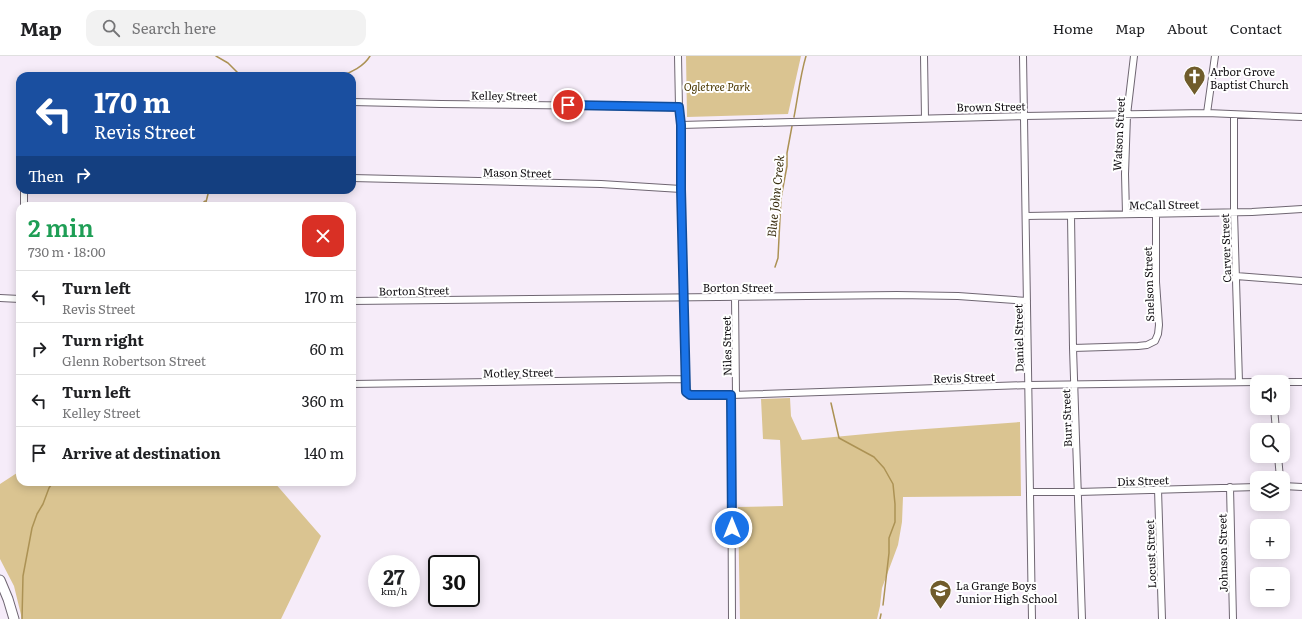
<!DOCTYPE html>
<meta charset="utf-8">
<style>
:root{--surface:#fff;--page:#f2f2f2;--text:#202124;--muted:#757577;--line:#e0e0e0}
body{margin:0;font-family:Literata,serif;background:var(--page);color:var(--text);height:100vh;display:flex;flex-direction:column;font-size:15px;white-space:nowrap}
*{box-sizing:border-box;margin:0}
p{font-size:13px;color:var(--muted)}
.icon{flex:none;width:22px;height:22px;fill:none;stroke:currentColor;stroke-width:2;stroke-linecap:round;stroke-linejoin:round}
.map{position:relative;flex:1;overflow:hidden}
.sheet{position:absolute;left:16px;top:146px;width:340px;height:284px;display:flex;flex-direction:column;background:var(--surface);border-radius:12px;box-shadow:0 2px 10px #0003}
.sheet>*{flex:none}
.hud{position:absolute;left:16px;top:16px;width:340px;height:122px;border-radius:12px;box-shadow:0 2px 10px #0003;background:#1a4fa0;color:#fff;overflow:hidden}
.fabs{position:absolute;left:1250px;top:319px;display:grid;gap:8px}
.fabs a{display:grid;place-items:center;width:40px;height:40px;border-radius:8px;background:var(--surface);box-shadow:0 2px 10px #0003;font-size:20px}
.speed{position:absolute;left:368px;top:499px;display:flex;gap:8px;font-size:20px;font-weight:700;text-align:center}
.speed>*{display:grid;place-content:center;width:52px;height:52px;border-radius:50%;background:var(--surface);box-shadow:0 2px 10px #0003;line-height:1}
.speed small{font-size:10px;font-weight:400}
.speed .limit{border:2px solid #111;border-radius:6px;background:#fff;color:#111}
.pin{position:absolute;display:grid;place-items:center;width:34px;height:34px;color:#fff;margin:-17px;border:2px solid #fff;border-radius:50%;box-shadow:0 1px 4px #0007}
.me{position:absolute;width:44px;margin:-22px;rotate:0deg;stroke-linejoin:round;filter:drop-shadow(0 0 3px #0008)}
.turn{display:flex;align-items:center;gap:14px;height:84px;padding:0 12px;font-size:18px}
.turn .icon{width:52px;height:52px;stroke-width:2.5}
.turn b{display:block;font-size:28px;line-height:34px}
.then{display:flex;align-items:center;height:38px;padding:0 12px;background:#0003;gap:8px;font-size:15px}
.round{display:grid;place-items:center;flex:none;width:42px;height:42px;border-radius:12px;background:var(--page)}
.headline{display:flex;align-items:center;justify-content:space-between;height:68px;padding:0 12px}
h1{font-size:24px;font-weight:600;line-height:30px;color:#1e9e55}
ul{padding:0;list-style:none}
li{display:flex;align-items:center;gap:12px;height:52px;padding:0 12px;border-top:1px solid var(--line)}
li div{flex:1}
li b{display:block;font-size:15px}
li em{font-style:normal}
header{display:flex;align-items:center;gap:24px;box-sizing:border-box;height:56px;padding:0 20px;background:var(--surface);border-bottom:1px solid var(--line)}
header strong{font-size:19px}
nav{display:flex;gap:22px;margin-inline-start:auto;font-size:14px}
.search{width:280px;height:36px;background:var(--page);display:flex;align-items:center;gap:10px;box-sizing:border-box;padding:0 14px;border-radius:12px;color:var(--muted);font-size:15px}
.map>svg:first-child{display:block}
.green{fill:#dac491}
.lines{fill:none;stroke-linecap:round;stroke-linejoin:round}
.stream{stroke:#ac9254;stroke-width:1.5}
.street-casing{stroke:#6f6672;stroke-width:8}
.secondary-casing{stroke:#6f6672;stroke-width:11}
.street{stroke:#fff;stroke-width:6}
.secondary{stroke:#fff;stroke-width:9}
.route-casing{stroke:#114b97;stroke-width:10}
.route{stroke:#1a73e8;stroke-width:7}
.labels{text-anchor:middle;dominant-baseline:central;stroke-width:4;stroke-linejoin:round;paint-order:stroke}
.poi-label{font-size:11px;fill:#120f13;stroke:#fff;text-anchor:start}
.park-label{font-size:11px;font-style:italic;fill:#4a3701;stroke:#fff}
.street-label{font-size:11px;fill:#120f13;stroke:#fff}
.water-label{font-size:12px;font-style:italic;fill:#3b2f12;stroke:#fff}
</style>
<header>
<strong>Map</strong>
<div class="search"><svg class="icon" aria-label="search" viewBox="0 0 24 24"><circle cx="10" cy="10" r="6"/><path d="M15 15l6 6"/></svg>Search here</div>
<nav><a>Home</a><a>Map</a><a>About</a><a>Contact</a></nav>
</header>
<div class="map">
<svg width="1302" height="563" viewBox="0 0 1302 563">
<rect width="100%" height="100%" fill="#f6ecf9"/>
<path class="green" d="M686,0H801L788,58L687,61Z
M790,342L791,360L802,384L898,375L1020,366L1021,440L903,441L902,466L898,489L882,532L880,550L877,563H740L738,451L783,450L780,384L763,383L761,343Z
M20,415V426H274L321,480L281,563H22L14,530L0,503V428Z"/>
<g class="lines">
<path class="stream" d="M216,0L228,7L241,20
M340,20C351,17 364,10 370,0
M794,61C798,41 800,20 806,0
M199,150L205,145
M205,150L209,134
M775,211L778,202L781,142L787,110V97L792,70
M831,347L839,382L874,401L884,412L893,428L895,448V466L889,482V497L883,549
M22,563L23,520L32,472L37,458L43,448L49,432L53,426
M880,563L881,558"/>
<defs>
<path id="street" d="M678,0L679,51L681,69V133L686,336L690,339H731L1029,329L1257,326
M924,0L925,62
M1023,0L1032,563
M352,46L441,48L679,51
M1207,57L1215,0
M1234,59V156L1239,326
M681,69L1024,60L1207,57L1302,61
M352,122L601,128L681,133
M24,134V150
M1126,158L1125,118L1127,59L1134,0
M1026,160L1252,156L1302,153
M1071,160L1073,292L1082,563
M1236,220L1302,225
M735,241L736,339
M0,242L20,243
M352,245L897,239L958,240L1027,245
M1073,292L1138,290L1147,289L1155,285L1158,278L1159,269L1156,226V158
M1283,326H1302
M352,328L685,323
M731,339L732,563
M1274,352L1276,374
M1278,400L1280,422
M1283,430L1302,431
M1230,431L1233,563
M1158,433L1162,563
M1030,436H1078L1257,431"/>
<path id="secondary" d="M0,524L8,543L14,563"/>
</defs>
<use href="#street" class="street-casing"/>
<use href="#secondary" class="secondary-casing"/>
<use href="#street" class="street"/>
<use href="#secondary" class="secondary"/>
</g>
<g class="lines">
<defs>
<path id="route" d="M568,49L679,51L681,69V133L686,336L690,339H731L732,472"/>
</defs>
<use href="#route" class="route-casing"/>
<use href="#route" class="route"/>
</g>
<defs>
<symbol id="church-pin" viewBox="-11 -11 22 30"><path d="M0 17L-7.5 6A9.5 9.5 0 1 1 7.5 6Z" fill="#705c2b" stroke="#fff"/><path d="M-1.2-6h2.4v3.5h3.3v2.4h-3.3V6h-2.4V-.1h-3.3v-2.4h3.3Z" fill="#fff"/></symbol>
<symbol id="school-pin" viewBox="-11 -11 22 30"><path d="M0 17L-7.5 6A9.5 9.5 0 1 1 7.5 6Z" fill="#705c2b" stroke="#fff"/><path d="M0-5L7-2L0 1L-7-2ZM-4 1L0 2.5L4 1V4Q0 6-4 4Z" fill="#fff"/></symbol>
</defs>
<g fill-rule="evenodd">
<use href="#church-pin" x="1182" y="8" width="25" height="34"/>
<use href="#school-pin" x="928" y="522" width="25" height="34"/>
</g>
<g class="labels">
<g class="poi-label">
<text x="1210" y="15">Arbor Grove<tspan x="1210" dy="13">Baptist Church</tspan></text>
<text x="956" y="529">La Grange Boys<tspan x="956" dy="13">Junior High School</tspan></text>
</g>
<g class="park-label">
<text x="717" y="30">Ogletree Park</text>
</g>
<g class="street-label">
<text transform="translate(504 39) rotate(1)">Kelley Street</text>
<text transform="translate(991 50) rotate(-1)">Brown Street</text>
<text transform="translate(1118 78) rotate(-87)">Watson Street</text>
<text transform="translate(517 116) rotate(1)">Mason Street</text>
<text transform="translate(1164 148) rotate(-1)">McCall Street</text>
<text transform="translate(1225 192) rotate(-92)">Carver Street</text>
<text transform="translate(1148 228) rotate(-92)">Snelson Street</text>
<text x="738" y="231">Borton Street</text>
<text transform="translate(414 234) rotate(-1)">Borton Street</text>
<text transform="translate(1018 282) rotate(-91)">Daniel Street</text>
<text transform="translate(726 290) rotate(-91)">Niles Street</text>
<text transform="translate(518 316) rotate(-1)">Motley Street</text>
<text transform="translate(964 321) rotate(-2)">Revis Street</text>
<text transform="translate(1066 362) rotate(-92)">Burr Street</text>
<text transform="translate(1143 424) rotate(-2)">Dix Street</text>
<text transform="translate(1222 497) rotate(-91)">Johnson Street</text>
<text transform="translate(1150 498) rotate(-92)">Locust Street</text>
</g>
<g class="water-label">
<text transform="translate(775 140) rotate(-84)">Blue John Creek</text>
</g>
</g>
</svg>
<div class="fabs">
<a><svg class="icon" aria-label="sound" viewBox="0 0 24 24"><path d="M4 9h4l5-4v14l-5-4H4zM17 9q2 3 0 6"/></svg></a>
<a><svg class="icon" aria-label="search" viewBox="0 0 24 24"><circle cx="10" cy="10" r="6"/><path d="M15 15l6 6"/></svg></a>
<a><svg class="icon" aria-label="layers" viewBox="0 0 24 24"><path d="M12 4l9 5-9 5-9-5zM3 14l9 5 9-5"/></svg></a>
<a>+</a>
<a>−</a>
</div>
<div class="speed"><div>27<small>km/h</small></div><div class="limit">30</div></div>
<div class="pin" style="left:568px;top:49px;background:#d93025"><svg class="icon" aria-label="arrive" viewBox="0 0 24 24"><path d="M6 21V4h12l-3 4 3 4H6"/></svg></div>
<svg class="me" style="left:732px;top:472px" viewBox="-20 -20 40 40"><circle r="17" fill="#1a73e8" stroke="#fff" stroke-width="3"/><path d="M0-11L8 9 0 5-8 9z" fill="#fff"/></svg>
<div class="hud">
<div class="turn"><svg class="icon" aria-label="left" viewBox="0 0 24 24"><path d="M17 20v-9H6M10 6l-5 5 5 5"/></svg><div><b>170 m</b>Revis Street</div></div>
<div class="then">Then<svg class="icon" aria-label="right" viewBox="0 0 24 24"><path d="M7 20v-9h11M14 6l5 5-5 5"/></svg></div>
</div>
<section class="sheet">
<div class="headline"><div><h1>2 min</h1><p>730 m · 18:00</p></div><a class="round" style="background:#d93025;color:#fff"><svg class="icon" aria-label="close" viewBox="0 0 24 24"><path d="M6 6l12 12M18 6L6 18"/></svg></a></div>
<ul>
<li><svg class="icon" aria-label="left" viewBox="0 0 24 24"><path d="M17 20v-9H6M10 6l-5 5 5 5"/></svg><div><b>Turn left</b><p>Revis Street</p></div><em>170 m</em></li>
<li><svg class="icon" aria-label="right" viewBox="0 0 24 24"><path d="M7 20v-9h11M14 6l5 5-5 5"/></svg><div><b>Turn right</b><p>Glenn Robertson Street</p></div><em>60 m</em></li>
<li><svg class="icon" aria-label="left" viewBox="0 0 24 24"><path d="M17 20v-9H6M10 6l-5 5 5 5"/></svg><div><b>Turn left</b><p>Kelley Street</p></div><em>360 m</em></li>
<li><svg class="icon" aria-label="arrive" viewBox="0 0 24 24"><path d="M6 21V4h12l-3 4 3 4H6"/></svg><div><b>Arrive at destination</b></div><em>140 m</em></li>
</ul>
</section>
</div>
